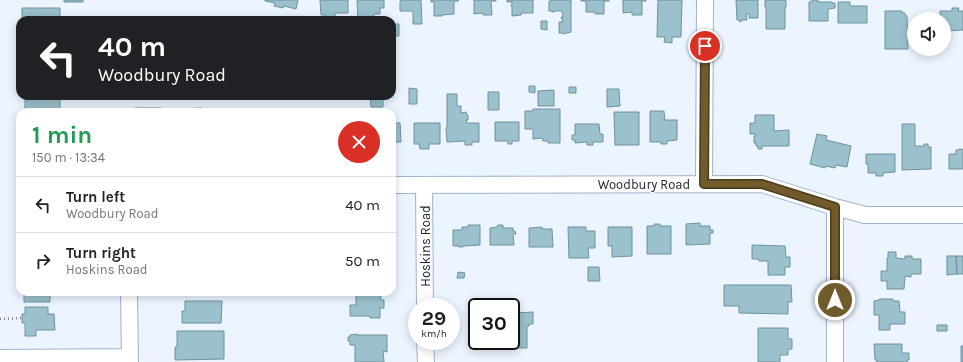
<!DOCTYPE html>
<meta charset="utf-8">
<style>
:root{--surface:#fff;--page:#f6f6f6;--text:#202124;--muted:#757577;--line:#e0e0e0}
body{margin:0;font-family:Karla,sans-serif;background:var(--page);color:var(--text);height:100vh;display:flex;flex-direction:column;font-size:15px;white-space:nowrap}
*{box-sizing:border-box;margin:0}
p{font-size:13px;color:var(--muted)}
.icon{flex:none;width:22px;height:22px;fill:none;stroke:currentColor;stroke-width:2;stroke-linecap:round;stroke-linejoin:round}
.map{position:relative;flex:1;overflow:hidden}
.panel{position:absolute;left:16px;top:108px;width:380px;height:188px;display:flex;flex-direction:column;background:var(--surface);border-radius:12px;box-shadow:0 2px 10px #0003}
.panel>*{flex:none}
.top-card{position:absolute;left:16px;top:16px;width:380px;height:84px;border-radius:12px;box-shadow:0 2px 10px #0003;background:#202124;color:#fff;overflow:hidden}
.buttons{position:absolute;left:907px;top:12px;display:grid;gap:8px}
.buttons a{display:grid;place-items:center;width:44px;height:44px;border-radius:50%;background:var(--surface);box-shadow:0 2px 10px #0003;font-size:20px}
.speed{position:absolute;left:408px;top:298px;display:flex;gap:8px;font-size:20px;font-weight:700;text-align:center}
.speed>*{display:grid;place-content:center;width:52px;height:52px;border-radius:50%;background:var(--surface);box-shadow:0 2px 10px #0003;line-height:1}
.speed small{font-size:10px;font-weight:400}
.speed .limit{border:2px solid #111;border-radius:6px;background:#fff;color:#111}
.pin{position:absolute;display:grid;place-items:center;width:34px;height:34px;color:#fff;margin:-17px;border:2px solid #fff;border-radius:50%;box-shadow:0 1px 4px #0007}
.me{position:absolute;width:44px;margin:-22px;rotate:0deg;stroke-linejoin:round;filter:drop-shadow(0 0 3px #0008)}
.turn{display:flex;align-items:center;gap:14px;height:84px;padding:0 16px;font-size:18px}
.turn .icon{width:52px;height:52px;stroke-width:2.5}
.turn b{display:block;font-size:28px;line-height:34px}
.round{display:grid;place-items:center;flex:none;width:42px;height:42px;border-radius:21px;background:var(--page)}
.summary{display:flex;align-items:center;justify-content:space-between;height:68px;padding:0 16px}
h1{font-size:24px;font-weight:700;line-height:30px;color:#1e9e55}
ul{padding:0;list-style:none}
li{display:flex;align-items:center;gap:12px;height:56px;padding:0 16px;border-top:1px solid var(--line)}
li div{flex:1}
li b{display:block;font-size:15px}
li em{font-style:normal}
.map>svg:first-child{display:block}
.building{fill:#9bc1cd;stroke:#6e929e}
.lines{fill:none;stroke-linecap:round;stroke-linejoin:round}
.minor-casing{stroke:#9eb3cd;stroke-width:18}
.path{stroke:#7e8690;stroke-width:2.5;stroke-dasharray:1 3;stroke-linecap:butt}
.minor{stroke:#fff;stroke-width:16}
.route-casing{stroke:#493b1b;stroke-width:10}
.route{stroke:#715b2a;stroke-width:7}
.labels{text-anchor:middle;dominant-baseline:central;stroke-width:3;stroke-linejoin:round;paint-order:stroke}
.street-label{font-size:13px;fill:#1b222c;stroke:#fff}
</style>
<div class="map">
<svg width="963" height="362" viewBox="0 0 963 362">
<rect width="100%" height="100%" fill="#ebf4ff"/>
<path class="building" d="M64,0H83V2H64Z
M265,0H298L296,9L284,6L283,8L274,6L275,3L265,1Z
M320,0H348V13H335V20H325V15H321Z
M357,0H384V8H380V14H374V20H358Z
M402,0H421L422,24H413V11H400V1H402Z
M431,0H458L459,1H454V14L442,15V16H434V2H431Z
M474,0H496V1H491L492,15H483V13L474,14Z
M507,0H533V13H521V15L512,16V6H511V5H512V2H507Z
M551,0H571V32L563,34V33H559V22H563L561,17H563L562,11H554V12H552V11H549V1H551Z
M581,0H609V1H604V14H595V12H586V1H581Z
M622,0H646V1H642V15H632V12L623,13V0Z
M658,0H682L681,37H672V43L664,42L665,37H657Z
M736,0H758V18H749V14H746L747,20H741V22L739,21L738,20H737Z
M765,0H786V7H785V29H766V7H765Z
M812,0H818V2H832V3H835V8L828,9V21H809V2L812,1Z
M838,2H850V6H867V23H838Z
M22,8H60V20H22Z
M952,8H959L958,11H963V30L947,31V32H944V19H940V11H952Z
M885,11H902V13H905V15L907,16L908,49H885Z
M541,21H547V30L541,29Z
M392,24H399V36H392Z
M529,86H535V93L529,92Z
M569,87H576V93H569Z
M409,88L417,89V104H409Z
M607,89H619L620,106L607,107Z
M554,90V106H538V91Z
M488,92H499V110H488Z
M447,94H457V106H461V113L466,112L467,115H468V120H466L467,123H479V142H472V145H465V141L447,142L446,128H447Z
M25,96H60V112H25Z
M370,96H383V107H371Z
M135,108H161V112H135Z
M202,108V112H178V109Z
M533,109H560V143H548V141H543L542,138L533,139V129H525V111H533Z
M650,111H664L665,120H677V140L667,141V144H661V142H650Z
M614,112H639V145H615Z
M755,115H774V131L789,130V146H762V149H758V146H756V143H754V136H756L755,134H750V123H755Z
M495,122H519V141H512V144H508V141H495Z
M392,123H400L401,142H394V145H392Z
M414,123H440V144H429V149H420L419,144H414Z
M575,124H599L600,134H603V142H593V145H587V142L575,143V140H572V135H575Z
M902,124H915V146H924V144H928V147H931V169L902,170Z
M817,134L827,136L826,140L851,146L847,167L836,165L835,168L825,166V168L810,164Z
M959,149H962L963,150V169H949V154H956V150H959Z
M866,154H895V172L883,173V176H876V173H868V164H866Z
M700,223V226H710V230H713V233H710V244L686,245V224Z
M654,224H660V226H671V254H647V226H654Z
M468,225H480V245L463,246V247H459V246H453V230H462V227H468Z
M498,225H503V228H513V231H515L516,234H513L514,245H490V228L497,227Z
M542,227V229H552L553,247H529V228Z
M568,227H586V231H595V248H588L589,258H569Z
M608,227H632V256L612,257V246H608Z
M752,245L785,246L786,257H790V267H785V275H768V261H759L758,259H752Z
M888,252H896V258L905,259V256H912V259H921V274H911V277L905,276L904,289H887V281H881V271H887V258H888Z
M947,256H956L957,274L947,275Z
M956,256H963V274H957Z
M588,267H599L600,281H588Z
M458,272L465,273L464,278H457Z
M724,285H791L792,302H788V314L739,313V306H724Z
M24,292H50V302H24Z
M356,292H380L381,300H384V308H380V318H370L369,316H350V305H356Z
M879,299H893V301H899L900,312H905V324H890V330H879V315H874V301L879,300Z
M185,301H222L221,323H182V311H185Z
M25,307H48V314H54L55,330H36V336H25V323H22V314H25Z
M533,312V324H529V326L527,327V348H499V341H511V323H515V313Z
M937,325H947V331H937Z
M758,328H788V339H792V349H788V355H780V362H758Z
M177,331H224V359L175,360V347H177Z
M357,334V335H387V352L383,351L384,362H355V345H350V341H348V337H350V335Z
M874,344H902V353H909V360H907V362H877V360H875Z
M961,346H963V362H961Z"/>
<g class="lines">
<defs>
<path id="minor" d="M704,184L705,0
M392,185L762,184L835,207L865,215H963
M424,185L425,307
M129,292L130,362
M425,341L426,362
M0,358L130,357
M835,362V207"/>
</defs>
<use href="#minor" class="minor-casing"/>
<path class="path" d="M0,319L22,318"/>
<use href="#minor" class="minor"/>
</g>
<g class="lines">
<defs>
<path id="route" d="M705,46L704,184H762L835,207V300"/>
</defs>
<use href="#route" class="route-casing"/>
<use href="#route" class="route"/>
</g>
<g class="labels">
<g class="street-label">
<text x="644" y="184">Woodbury Road</text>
<text transform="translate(425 246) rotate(-90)">Hoskins Road</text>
</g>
</g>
</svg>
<div class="buttons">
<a><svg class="icon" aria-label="sound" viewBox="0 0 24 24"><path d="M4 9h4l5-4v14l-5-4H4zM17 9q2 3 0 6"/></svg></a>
</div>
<div class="speed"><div>29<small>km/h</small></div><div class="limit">30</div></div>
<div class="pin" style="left:705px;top:46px;background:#d93025"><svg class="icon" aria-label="arrive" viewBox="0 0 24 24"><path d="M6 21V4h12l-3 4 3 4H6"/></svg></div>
<svg class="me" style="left:835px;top:300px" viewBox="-20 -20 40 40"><circle r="17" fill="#715b2a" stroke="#fff" stroke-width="3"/><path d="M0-11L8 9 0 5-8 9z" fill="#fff"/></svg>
<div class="top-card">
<div class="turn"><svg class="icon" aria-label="left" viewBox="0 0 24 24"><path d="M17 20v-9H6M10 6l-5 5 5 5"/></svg><div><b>40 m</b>Woodbury Road</div></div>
</div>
<section class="panel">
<div class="summary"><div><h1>1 min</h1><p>150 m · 13:34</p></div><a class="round" style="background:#d93025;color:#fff"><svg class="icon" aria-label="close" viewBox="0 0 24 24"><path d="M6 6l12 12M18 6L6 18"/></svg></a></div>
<ul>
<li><svg class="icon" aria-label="left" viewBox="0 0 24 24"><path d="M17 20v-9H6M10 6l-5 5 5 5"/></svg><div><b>Turn left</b><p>Woodbury Road</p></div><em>40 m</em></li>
<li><svg class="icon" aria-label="right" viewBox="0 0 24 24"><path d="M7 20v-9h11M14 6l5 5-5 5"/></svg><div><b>Turn right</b><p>Hoskins Road</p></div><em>50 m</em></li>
</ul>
</section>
</div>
